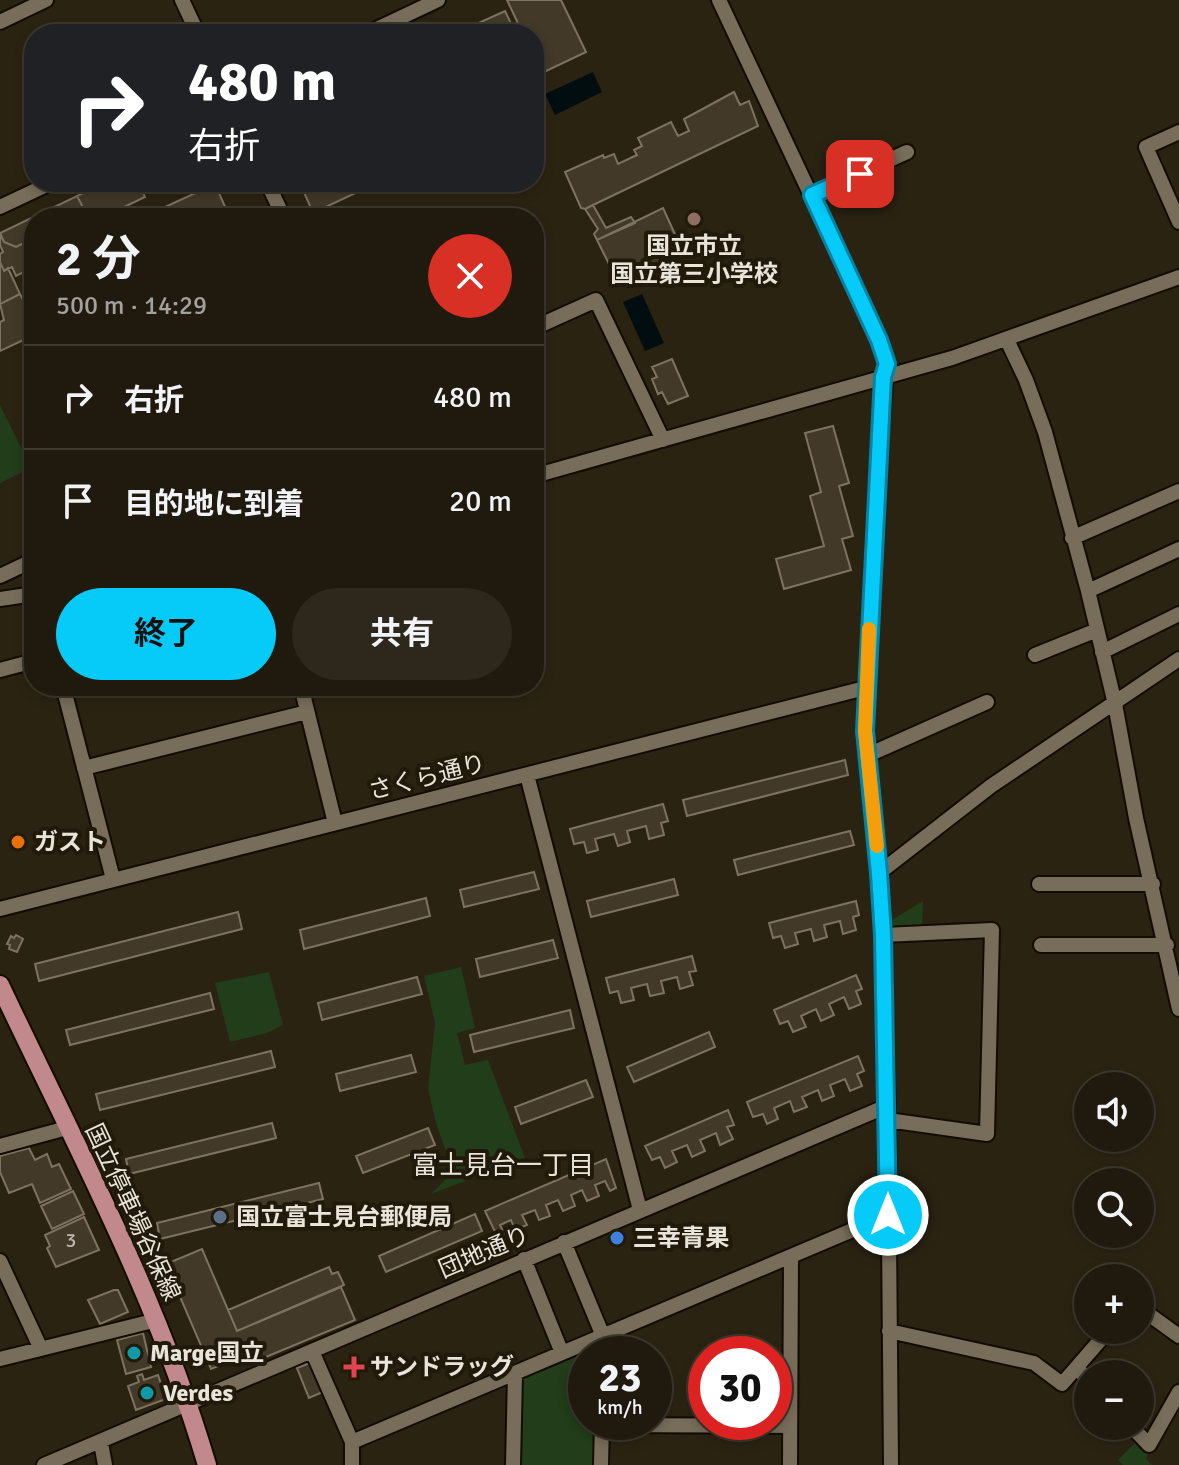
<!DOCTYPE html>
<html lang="ja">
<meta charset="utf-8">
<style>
:root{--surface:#201a0e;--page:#2d271c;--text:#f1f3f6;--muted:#a2a19e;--line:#3d382e;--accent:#06cbf9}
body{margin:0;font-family:Signika,"Noto Sans JP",sans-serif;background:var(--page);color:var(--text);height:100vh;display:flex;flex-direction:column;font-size:30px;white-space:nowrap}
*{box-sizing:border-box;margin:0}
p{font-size:26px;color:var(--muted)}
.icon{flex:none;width:44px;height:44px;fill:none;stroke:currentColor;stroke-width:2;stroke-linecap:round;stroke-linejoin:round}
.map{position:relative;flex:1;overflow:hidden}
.panel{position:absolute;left:24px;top:208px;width:520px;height:488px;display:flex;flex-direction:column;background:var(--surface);border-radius:32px;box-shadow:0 4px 12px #0003,0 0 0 2px var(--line)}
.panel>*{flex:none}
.banner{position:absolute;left:24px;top:24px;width:520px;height:168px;border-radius:32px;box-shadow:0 4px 12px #0003,0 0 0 2px var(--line);background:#202124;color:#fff;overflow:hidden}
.fabs{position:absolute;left:1074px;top:1072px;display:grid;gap:16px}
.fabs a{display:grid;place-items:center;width:80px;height:80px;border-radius:50%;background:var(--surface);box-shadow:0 4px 12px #0003,0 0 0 2px var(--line);font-size:40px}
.speed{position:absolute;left:568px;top:1336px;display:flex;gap:16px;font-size:40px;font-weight:700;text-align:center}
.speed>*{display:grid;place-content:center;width:104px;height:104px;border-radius:50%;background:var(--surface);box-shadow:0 4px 12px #0003,0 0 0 2px var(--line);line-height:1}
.speed small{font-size:20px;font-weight:400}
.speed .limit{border:12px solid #d22;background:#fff;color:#111}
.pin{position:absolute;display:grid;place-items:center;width:68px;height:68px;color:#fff;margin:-34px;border-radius:16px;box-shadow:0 4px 12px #0006}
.me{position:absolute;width:88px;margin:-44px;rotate:0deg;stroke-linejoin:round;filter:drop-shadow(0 0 6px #0008)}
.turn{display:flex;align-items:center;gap:28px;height:168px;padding:0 32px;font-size:36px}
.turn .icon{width:104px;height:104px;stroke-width:2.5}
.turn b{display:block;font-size:56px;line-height:68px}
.round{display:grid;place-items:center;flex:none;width:84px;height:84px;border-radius:42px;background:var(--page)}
.head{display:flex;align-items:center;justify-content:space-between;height:136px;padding:0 32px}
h1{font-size:48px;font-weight:700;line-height:60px}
.button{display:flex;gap:16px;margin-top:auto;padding:16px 32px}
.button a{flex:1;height:92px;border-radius:48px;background:var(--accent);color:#111;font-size:32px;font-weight:700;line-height:92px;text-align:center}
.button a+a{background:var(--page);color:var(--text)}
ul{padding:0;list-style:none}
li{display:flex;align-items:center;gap:24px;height:104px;padding:0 32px;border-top:2px solid var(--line)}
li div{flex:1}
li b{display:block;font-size:30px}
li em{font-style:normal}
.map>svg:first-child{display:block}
.green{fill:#213d19}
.water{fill:#010d0f}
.building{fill:#423928;stroke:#7d7360;stroke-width:2}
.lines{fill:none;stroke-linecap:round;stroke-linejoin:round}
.minor-casing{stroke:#140c01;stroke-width:18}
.major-casing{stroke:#140c01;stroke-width:22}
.minor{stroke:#776d5a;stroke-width:14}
.major{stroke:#c1898b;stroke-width:18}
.route-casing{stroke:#0484a2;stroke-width:20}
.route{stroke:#06cbf9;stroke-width:14}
.slow{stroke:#f59e0b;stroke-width:14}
.education-dot{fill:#8d6e63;stroke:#211909;stroke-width:3}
.food-dot{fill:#e8710a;stroke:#211909;stroke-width:3}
.service-dot{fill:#5c6f8a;stroke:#211909;stroke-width:3}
.shop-dot{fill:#3f7fe0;stroke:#211909;stroke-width:3}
.culture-dot{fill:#0f9aa8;stroke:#211909;stroke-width:3}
.health-dot{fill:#e0444e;stroke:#211909;stroke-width:3}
.labels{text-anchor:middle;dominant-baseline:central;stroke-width:8;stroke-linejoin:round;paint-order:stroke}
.number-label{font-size:20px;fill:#bfb9ad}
.poi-label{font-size:24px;font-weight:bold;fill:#e9e4d9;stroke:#211909;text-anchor:start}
.street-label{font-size:24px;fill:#e9e4d9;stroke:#211909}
.neighbourhood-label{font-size:26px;fill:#e9e4d9;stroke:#211909}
</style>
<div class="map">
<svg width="1179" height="1465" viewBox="0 0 1179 1465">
<rect width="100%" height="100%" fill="#2b2312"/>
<path class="green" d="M0,405L31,468L0,483Z
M923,901L922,929L892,931L885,924Z
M461,967L475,1028L457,1033L465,1065L488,1060L525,1158L431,1194L446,1179L449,1160L436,1123L428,1089L435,1023L424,976Z
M269,972L283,1025L267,1033L230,1042L215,983Z
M589,1348L595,1351V1354H586V1422H594L593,1465H516L521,1377Z
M1137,1441L1148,1454L1146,1459L1152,1465H1123L1118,1460Z"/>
<path class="water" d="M593,72L602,92L555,115L545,94Z
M642,294L664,343L645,351L623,302Z"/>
<path class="building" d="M507,0H561L586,52L542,73L534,57V34H523Z
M505,11L516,34H465L463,30Z
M734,92L740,105L749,101L758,126L593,205L585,209L581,208L565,172L603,155L604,158L614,154L618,164L637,155L634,150L642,146L638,138L671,122L678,136L689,131L684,119Z
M105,182H138L145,197L120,209L125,218H76L86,213L77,196Z
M320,182H379L313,213L303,190Z
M215,184L230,218H141Z
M77,196L86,213L76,218H34V238L16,247L4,242L0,233Z
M593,205L606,228L631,217L635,223L597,240L594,234L598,229L585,209Z
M663,208L683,252L618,282L597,240Z
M0,234L4,242L16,247L34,238V267L16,276L12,267L4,271L0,262V254L3,252L0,245Z
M0,262L4,271L8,268L20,294L0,304Z
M20,294L23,300L34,294V335L0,351V322L4,320L0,304Z
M672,359L688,396L668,404L662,392L658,394L652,379L657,377L652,367Z
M833,426L849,483L839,486L853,536L842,539L851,570L784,589L776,559L824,546L810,496L821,492L805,433Z
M845,760L848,775L687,816L683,800Z
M663,804L668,821L661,823L664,835L649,839L646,826L627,831L630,842L618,846L614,834L595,839L598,850L587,853L584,842L574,844L570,829Z
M850,831L854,845L738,875L734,860Z
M534,872L539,889L464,907L460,890Z
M674,879L678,895L591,917L587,901Z
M426,898L430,916L304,949L300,930Z
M856,901L859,915L853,917L856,930L843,934L840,921L824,925L827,937L814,941L811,929L795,933L798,944L785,948L781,936L773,938L769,923Z
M238,912L242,929L39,981L35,964Z
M16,935L23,939L17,952L9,949L10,945L7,944L11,936L14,938Z
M553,940L558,958L480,977L476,959Z
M692,956L696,971L689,972L693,985L680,989L677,977L661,981L664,993L650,996L647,984L631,988L634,1000L621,1003L618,991L610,993L606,978Z
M856,975L862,989L856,991L861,1004L849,1009L844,997L829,1004L834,1015L821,1021L816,1009L801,1016L806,1027L793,1032L788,1021L780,1024L774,1010Z
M417,977L422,994L322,1020L318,1003Z
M210,993L214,1009L70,1045L66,1030Z
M570,1010L574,1028L474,1052L470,1035Z
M709,1032L715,1047L634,1082L627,1067Z
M271,1051L275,1067L100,1110L96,1094Z
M411,1055L416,1072L340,1091L336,1074Z
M858,1056L864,1071L857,1074L862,1086L850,1091L845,1079L830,1085L834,1096L822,1101L818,1090L802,1097L807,1107L794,1112L790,1101L774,1108L778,1119L767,1124L763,1114L753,1117L747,1102Z
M586,1080L593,1097L521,1124L515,1107Z
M728,1110L734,1125L727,1127L733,1139L720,1145L716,1133L700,1140L705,1151L692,1157L687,1145L672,1151L677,1162L665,1168L660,1157L652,1160L645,1146Z
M272,1123L276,1138L129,1174L126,1159Z
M428,1128L435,1145L363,1173L356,1156Z
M29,1148L35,1160L47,1154L52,1167L59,1164L71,1189L40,1203L32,1184L9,1193L0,1172V1156Z
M606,1159L616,1188L610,1191L605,1181L595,1185L599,1196L587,1201L582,1190L571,1195L575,1206L563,1211L558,1200L546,1205L550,1216L539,1220L535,1210L522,1215L527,1225L515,1230L511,1220L500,1225L505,1235L498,1238L485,1211Z
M319,1183L323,1199L160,1239L157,1223Z
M73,1191L84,1214L52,1229L41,1206Z
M475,1214L482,1231L386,1272L379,1256Z
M84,1217L99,1250L56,1267L47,1248L50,1246L45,1235Z
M202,1249L237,1331L341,1287L355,1320L249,1364L245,1355L211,1369L166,1264Z
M329,1267L332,1274L338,1272L344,1285L237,1331L228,1310Z
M114,1290H118L128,1312L100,1324L88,1300Z
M143,1333L151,1367L126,1374L117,1340Z
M312,1362L325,1391L309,1398L297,1368Z
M142,1374L144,1380L158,1375L166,1399L136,1410L128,1386L139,1382L137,1376Z"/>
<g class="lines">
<defs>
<path id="minor" d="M182,0L198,34
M719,0L879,340L887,364L877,475L865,731L879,873L883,935L888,1120L891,1465
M0,22L46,0
M366,34L438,0
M1179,132L1146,147L1179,222
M267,182L284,218
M812,195L907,152
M0,207L53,182
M534,328L596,300L663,440
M1007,340L1026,380L1045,432L1088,591L1115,704L1136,818L1179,1009
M534,476L952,358L1179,277
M1072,538L1179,491
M0,576L34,560
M1088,591L1179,549
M0,599L34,594
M1102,652L1179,614
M1035,655L1097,630
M0,670L34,661
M63,686L113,879
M301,686L335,823
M868,755L987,702
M84,768L307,712
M527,775L640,1210
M879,873L991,786L1179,659
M1039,884H1153
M0,909L865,688
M883,935L992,930L987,1134L888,1120
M1041,945H1167
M0,1146L67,1128
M564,1242L603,1336V1354
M524,1259L562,1353
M0,1261L41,1349
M1140,1308L1179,1336
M889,1331L1034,1363L1062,1384L1109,1330
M312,1351L352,1442V1465
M0,1359L157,1320
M1077,1368L1088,1380
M602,1425L790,1426
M1131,1426L1149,1445L1179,1392
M352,1442L888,1215
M101,1443L105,1465
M44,1465L887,1106
M513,1465L515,1374
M601,1465L602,1422
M790,1465L791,1256"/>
<path id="major" d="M0,985C74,1142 158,1298 207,1465"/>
</defs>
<use href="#minor" class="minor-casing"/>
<use href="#major" class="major-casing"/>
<use href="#minor" class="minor"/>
<use href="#major" class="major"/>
</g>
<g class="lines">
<defs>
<path id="route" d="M860,174L812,195L879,340L887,364L883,377L865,731L879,873L883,935L888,1215"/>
</defs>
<use href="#route" class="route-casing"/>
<use href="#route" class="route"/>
<path class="slow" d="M869,629L865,731L877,846"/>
</g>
<circle class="education-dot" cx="694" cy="219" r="8"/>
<circle class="food-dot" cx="18" cy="842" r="8"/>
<circle class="service-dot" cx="220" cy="1217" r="8"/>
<circle class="shop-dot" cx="617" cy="1238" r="8"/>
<g class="culture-dot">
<circle cx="134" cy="1353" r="8"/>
<circle cx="147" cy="1393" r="8"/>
</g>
<path class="health-dot" d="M350 1355h8v8h8v8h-8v8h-8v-8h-8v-8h8z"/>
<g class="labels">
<g class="number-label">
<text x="71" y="1240">3</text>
</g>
<g class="poi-label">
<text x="694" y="246" text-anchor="middle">国立市立<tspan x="694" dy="28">国立第三小学校</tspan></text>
<text x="34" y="842">ガスト</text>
<text x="236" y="1217">国立富士見台郵便局</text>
<text x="633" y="1238">三幸青果</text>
<text x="150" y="1353">Marge国立</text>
<text x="370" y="1367">サンドラッグ</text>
<text x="163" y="1393">Verdes</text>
</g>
<g class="street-label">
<text transform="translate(427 777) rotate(-14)">さくら通り</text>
<text transform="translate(133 1212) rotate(65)">国立停車場谷保線</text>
<text transform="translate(484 1252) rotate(-23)">団地通り</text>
</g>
<g class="neighbourhood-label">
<text x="503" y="1166">富士見台一丁目</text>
</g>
</g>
</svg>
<div class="fabs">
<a><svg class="icon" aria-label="sound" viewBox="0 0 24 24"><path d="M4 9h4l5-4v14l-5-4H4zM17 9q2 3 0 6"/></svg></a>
<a><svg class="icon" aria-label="search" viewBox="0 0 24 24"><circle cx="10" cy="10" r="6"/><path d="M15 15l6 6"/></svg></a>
<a>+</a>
<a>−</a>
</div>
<div class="speed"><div>23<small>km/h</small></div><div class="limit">30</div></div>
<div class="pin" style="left:860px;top:174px;background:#d93025"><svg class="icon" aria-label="arrive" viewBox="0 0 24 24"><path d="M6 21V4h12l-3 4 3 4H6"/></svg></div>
<svg class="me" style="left:888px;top:1215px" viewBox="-20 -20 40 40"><circle r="17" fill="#06cbf9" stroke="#fff" stroke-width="3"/><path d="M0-11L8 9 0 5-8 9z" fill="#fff"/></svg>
<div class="banner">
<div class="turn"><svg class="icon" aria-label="right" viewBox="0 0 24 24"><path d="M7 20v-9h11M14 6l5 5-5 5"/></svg><div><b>480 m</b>右折</div></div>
</div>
<section class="panel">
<div class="head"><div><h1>2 分</h1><p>500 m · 14:29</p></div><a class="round" style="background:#d93025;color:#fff"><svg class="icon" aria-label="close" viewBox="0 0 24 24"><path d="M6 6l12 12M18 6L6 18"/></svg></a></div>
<ul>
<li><svg class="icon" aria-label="right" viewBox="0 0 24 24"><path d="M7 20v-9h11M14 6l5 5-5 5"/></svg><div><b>右折</b></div><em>480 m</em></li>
<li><svg class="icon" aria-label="arrive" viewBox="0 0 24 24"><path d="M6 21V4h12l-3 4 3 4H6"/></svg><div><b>目的地に到着</b></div><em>20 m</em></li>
</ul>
<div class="button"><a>終了</a><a>共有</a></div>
</section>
</div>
